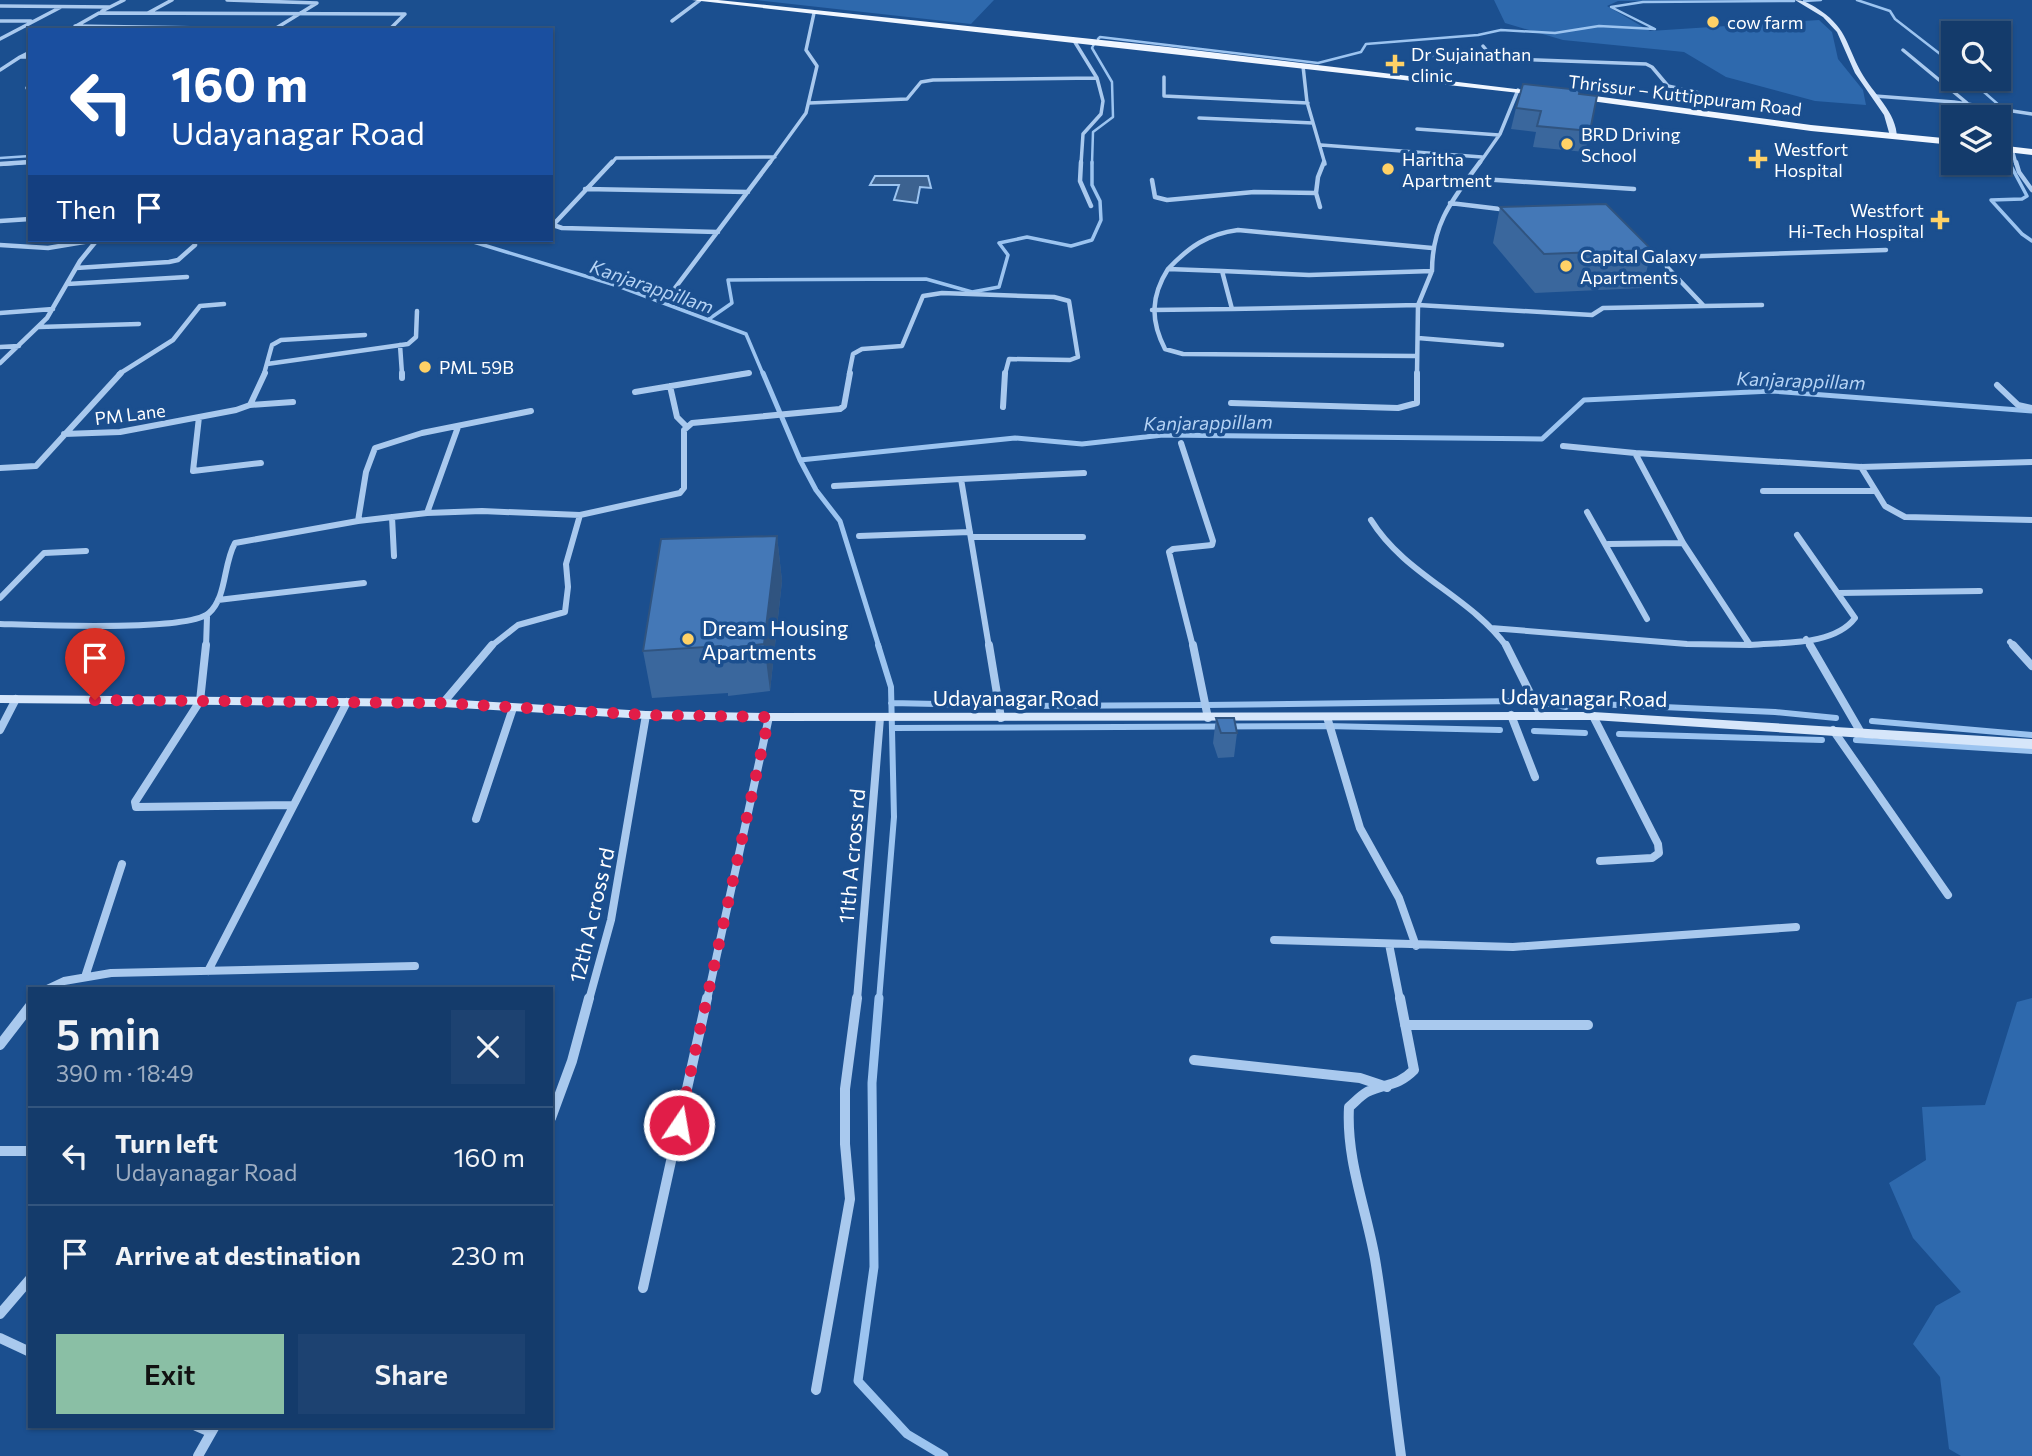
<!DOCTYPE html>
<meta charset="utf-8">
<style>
:root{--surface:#143b6b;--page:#1d4271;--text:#f1f3f6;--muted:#9dadc1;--line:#33557e;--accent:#8abfa5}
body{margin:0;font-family:Commissioner,sans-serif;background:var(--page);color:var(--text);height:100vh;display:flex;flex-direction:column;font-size:26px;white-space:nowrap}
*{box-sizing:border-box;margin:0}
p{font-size:23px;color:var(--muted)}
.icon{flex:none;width:38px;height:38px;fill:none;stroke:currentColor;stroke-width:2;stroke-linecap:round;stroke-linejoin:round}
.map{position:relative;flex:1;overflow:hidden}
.side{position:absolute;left:28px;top:987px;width:525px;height:441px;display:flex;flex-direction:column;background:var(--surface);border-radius:0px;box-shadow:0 2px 5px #0004,0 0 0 2px var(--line)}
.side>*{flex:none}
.guide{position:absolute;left:28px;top:28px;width:525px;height:214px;border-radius:0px;box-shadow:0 2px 5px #0004,0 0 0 2px var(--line);background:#1a4fa0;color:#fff;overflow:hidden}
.tools{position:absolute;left:1941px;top:21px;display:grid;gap:14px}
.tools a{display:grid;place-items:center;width:70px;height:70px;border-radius:0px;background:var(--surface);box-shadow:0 2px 5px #0004,0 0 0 2px var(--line);font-size:35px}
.pin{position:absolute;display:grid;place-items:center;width:60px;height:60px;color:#fff;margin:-72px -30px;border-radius:50% 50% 50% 0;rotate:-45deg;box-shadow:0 0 7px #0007}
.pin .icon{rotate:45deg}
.me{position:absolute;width:77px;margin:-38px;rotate:12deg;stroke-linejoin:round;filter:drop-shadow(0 0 5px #0008)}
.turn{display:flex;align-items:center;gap:24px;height:147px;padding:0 28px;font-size:32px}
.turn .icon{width:91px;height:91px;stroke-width:2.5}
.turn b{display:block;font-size:49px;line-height:60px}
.then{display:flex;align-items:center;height:66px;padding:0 28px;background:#0003;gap:14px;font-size:26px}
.round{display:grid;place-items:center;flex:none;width:74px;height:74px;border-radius:0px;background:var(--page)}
.summary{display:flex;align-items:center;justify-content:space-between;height:119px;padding:0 28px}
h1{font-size:42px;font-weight:600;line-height:52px}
.cta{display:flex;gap:14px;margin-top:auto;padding:14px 28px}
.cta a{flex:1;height:80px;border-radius:0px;background:var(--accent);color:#111;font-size:28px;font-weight:600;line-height:80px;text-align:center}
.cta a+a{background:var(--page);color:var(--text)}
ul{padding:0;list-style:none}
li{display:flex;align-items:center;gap:21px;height:98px;padding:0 28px;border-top:2px solid var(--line)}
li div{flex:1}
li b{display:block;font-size:26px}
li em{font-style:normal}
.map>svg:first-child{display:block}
.green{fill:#2e69ad}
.water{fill:#3c6290;stroke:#9cc4f0;stroke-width:2}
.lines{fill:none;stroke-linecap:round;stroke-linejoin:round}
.stream-far4{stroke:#9cc4f0;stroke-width:2.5}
.stream-far3{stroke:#9cc4f0;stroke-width:3.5}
.stream-far2{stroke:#9cc4f0;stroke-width:5}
.stream-far1{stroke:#9cc4f0;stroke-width:6}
.stream{stroke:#9cc4f0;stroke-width:9}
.street-far4{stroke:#a9c9ee;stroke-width:3.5}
.street-far3{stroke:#a9c9ee;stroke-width:4.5}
.street-far2{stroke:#a9c9ee;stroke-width:6}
.street-far1{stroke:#a9c9ee;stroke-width:8}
.street{stroke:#a9c9ee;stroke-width:10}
.secondary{fill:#d6e6fa;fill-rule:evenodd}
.primary{fill:#f0f6ff;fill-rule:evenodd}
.wall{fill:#3a679d}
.shaded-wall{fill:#305480}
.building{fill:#4478b7;stroke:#305480;stroke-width:2}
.route{stroke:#e11d48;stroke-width:12;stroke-dasharray:0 21.6}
.poi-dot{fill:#ffd166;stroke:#1b4f8f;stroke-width:2.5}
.labels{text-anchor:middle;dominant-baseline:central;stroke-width:7;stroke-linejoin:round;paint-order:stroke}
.far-poi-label{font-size:18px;fill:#fff;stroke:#1b4f8f;text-anchor:start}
.far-street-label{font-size:18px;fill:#fff;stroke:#1b4f8f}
.far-water-label{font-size:19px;font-style:italic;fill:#b5d3f5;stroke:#1b4f8f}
.poi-label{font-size:21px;fill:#fff;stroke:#1b4f8f;text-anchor:start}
.street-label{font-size:21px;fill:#fff;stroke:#1b4f8f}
</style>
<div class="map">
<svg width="2032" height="1456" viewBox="0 0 2032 1456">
<rect width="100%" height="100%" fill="#1b4f8f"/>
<path class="green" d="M756,0H994L971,24Z
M1494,0H1781L1618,1L1607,6L1650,31L1819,20L1832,32L1838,59L1863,90L1866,105L1815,101L1726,77L1684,52L1563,40L1505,23Z
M2032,998V1456H1961L1949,1449L1940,1377L1913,1344L1936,1306L1961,1292L1913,1238L1889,1183L1926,1160L1922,1107L1985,1105L2017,1002Z"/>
<path class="water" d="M875,176H928L931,188L920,187L917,203L894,200L899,185H870Z"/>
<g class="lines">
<path class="stream-far4" d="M1857,0L1890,11L1895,19L1953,64
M1804,1L1821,0
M1098,39L1100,37L1318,63L1361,52L1366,44L1478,35L1501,30L1555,33L1599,26L1655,29L1611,7L1643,2L1794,1
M1969,79L2008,113L1981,117
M0,158L30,156
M1998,161L2009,164
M1092,164L1093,132L1113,117L1112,82L1092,48L1094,44"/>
<path class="stream-far3" d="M2002,162L2010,164L2027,196L2022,199L1991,200L2022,234L2032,241
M467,240L618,286L746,334L763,374
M709,319L732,303L728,280L926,279L972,292L999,287L1008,255L999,243L1027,237L1071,246L1092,240L1101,220L1100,201L1092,185V162"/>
<path class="stream-far2" d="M763,373L800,460L1015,438L1082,444L1163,435L1542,439L1584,400L1772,391L2032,411
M800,460L816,490L840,521L879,647"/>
<path class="stream-far1" d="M878,645L891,687L894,817L879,1000
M1540,702L1566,707
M1551,702L1775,712L1836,718
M891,703L983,705
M1206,705L1518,701
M1016,706L1205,705
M1872,721L2032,735
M893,728L1326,726L1500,730
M1534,731L1585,733
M1619,734L1822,740
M1856,740L2032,751"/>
<path class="stream" d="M879,998L872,1083L874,1267L858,1381L907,1434L944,1456"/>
<path class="street-far4" d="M227,0L317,3L273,30
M0,6L110,7L102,11
M110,7L124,0
M148,13L172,0
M0,21H31
M672,21L700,0
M75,26L275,29
M69,30L99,13L405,14L389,30
M0,39L61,7
M1073,39L1097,78L1103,101L1101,114L1083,134L1081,164
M1483,46L1493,58
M1903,50L1967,103
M30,52L20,57H30
M1434,56L1646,64L1652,67L1668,86L1699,93L1707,113
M1303,66L1307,102L1325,164
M0,70L20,57
M1164,77V96L1308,103
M27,88L30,87
M1875,96L1954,102L2032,114
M1954,102L1965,117
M809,103L907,99L921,82L933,80L1097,78
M1199,118L1313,123
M1417,129L1499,135
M1321,145L1482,157
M2012,149L2016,164
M5,164L30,162
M611,164L616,158L775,157
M769,164L806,113L817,66L806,50L814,13
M1479,164L1500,134L1518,90"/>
<path class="street-far3" d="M612,162L553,225L562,228L718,232
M1081,162L1080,181L1091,206
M2016,162L2019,172L2032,190
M0,164L30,162
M1467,178L1634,189
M1152,180L1155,197L1167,200L1254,192L1316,193L1318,177L1324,162
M585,189L748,192
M1316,193L1320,207
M1450,203L1508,210
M0,221L30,219
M0,245L48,248L96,240
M76,268L169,262L178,260L195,245
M1168,269C1189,247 1207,234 1238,230L1432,248
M1222,271L1168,269C1151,296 1150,320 1165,349L1183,354L1415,356
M1222,271L1309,275L1432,271L1418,305L1232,309Z
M1432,271C1432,223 1453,199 1480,162
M67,284L187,277
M669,296L770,162
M1704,306L1762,305
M1152,310L1232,309
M0,313L53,309
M39,327L139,324
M1418,338L1502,345
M400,345L402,374
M0,347L19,346
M0,363L47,318L80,261L97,240
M267,364L408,344L416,337L417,311
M119,374L173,340L200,306L224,304
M264,374L272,345L281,340L365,335
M741,374L749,373
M849,374L853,354L862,349L902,346L923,296L942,293L1054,297L1069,301L1078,357L1070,360L1009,359L1005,374
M1417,374L1418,305L1592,315L1603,308L1704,306L1667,267L1666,261L1675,257L1886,250"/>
<path class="street-far2" d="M402,373V378
M1997,385L2018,405L2032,408
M670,386L677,417L686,426
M635,392L749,373
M1231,403L1398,408L1417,403V373
M250,405L293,402
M1003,407L1005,373
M199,417L193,471L261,463
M64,434L120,432L236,410L250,405L265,373
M1181,443L1213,541L1212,545L1173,549L1169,552L1193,647
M1563,446L1635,453
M1861,467L1885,506L1905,517L2032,520
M0,468L36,466L121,373
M961,479L1084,473
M834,486L961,479L989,647
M1763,491H1875
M1587,512L1647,619
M427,513L482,511L580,515
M392,517L394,556
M1371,520C1405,575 1470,596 1507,647
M358,521L366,472L375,448L422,433L531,411
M1797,535L1855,618C1834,646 1782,642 1750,645L1683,543L1635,453L1861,467L2032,462
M859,536L970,532
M971,537H1083
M1608,544L1683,543
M1838,593L1980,591
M0,598L44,553L86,551
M218,600L364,583
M0,624C35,625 188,632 209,613C227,597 223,564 235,543L358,521L427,513L458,427
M1491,628L1687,644L1750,645
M1806,639L1811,647
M2010,642L2015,647
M206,647L207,617
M490,647L518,625L565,612L568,587L566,564L580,515L680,493L684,488V430L692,423L840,409L844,406L850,373"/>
<path class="street-far1" d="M206,645L200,701L135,802L136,807L293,805
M989,645L1001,718
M1193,645L1208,718
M1506,645L1541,715
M1810,645L1860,731
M2013,645L2032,666
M443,703L492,645
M1511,715L1535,777
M1593,716L1658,844L1659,853L1652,858L1600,861
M1327,717L1360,828L1399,898L1416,946
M0,730L16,699
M1833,730L1948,895
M476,819L513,708
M1274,940L1513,947L1796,927
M1389,944L1400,1000
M208,971L347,702
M85,977L122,864
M47,989L64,981L111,973L415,966
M589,1000L611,920L646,715
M707,1000L769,717
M857,1000L880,718"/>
<path class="street" d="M1400,998L1414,1070C1397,1087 1386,1083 1367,1092C1360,1096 1355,1102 1349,1107C1346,1160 1366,1208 1375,1259C1386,1325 1392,1391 1401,1456
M1405,1025H1588
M0,1045L30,1006
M1194,1060L1360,1078L1387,1087
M551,1118L572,1061L589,998
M0,1151H30
M643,1288L707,998
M0,1314L30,1279
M0,1338L30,1352
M816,1390L850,1199L845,1144V1089L857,998
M196,1426L210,1432
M198,1456L215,1426"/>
<path class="secondary" d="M1795,0C1803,0 1808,3 1815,7C1847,27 1845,42 1861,72C1873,94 1897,112 1897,138L1890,136L1884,115L1855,73L1837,32L1823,17Z
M0,695L443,699L646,711L769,713L1593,712L2032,739V749L1593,720L769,721L646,719L443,707L0,703Z"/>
<path class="primary" d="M692,0H718L1168,47L1549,93L1545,96Z
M1572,93L1811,125L1953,139V145L1811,131L1569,98L1568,96Z
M1998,145L2032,149V155L1998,151Z"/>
</g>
<path class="wall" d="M1579,94L1590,131L1585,152L1533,147L1536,132L1511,129L1516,108Z
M1500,207L1652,250L1642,288L1535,293L1493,243Z
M777,536L782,581L770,691L728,696V693L652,698L643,651Z
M1216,718L1237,733L1234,757L1218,758L1213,743Z"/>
<path class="shaded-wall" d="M777,536L782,581L770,691L764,644Z"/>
<path class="building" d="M1523,84L1580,90L1579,94L1597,96L1590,131L1537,126L1541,111L1516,108Z
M1606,204L1652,250L1544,254L1500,207Z
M777,536L764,644L721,649V646L643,651L661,539Z
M1216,718H1234L1237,733H1221Z"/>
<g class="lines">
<path class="route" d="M95,700L443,703L646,715L769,717L679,1125"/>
</g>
<g class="poi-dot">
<circle cx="1713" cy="22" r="7"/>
<path d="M1391.5 53.5h7v7h7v7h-7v7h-7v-7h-7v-7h7z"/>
<circle cx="1567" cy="144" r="7"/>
<path d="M1754.5 148.5h7v7h7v7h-7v7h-7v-7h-7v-7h7z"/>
<circle cx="1388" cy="169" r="7"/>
<path d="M1936.5 209.5h7v7h7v7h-7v7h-7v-7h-7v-7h7z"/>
<circle cx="1566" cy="266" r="7"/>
<circle cx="425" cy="367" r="7"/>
<circle cx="688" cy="639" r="7"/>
</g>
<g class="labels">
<g class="far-poi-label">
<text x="1727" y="22">cow farm</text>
<text x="1411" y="54">Dr Sujainathan<tspan x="1411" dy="21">clinic</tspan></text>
<text x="1581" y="134">BRD Driving<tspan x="1581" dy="21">School</tspan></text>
<text x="1774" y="149">Westfort<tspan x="1774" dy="21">Hospital</tspan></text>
<text x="1402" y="159">Haritha<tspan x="1402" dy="21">Apartment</tspan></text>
<text x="1924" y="210" text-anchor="end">Westfort<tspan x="1924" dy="21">Hi-Tech Hospital</tspan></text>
<text x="1580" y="256">Capital Galaxy<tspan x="1580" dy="21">Apartments</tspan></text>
<text x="439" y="367">PML 59B</text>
</g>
<g class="far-street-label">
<text transform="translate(1685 95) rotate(7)">Thrissur – Kuttippuram Road</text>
<text transform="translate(130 414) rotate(-7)">PM Lane</text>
</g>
<g class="far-water-label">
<text transform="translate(652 286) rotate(19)">Kanjarappillam</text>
<text transform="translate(1801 380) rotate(2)">Kanjarappillam</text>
<text transform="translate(1208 422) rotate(-1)">Kanjarappillam</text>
</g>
<g class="poi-label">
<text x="702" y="627">Dream Housing<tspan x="702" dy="24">Apartments</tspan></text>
</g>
<g class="street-label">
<text x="1016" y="697">Udayanagar Road</text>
<text transform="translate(1584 697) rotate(1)">Udayanagar Road</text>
<text transform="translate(851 856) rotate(-85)">11th A cross rd</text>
<text transform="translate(591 915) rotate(-77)">12th A cross rd</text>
</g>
</g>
</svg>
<div class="tools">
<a><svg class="icon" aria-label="search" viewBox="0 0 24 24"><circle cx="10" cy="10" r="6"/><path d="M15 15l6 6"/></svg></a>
<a><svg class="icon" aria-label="layers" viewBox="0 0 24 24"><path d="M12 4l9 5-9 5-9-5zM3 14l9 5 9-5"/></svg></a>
</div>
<div class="pin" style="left:95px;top:700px;background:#d93025"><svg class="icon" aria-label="arrive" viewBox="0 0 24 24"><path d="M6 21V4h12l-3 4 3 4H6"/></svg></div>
<svg class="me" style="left:679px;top:1125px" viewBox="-20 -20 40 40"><circle r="17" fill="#e11d48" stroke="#fff" stroke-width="3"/><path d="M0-11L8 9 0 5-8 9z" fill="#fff"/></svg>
<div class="guide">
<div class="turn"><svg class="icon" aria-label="left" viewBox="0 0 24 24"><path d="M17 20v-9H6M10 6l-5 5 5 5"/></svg><div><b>160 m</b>Udayanagar Road</div></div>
<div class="then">Then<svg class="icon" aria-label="arrive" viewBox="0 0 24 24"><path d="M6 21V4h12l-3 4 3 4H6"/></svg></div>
</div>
<section class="side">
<div class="summary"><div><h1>5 min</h1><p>390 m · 18:49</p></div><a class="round"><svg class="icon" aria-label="close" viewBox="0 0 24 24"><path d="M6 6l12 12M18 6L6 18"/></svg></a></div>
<ul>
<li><svg class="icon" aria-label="left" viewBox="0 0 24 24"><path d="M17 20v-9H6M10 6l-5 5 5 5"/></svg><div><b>Turn left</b><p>Udayanagar Road</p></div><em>160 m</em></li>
<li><svg class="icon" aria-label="arrive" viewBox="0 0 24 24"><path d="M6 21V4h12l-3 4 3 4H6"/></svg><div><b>Arrive at destination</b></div><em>230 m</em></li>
</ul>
<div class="cta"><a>Exit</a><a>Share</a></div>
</section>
</div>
